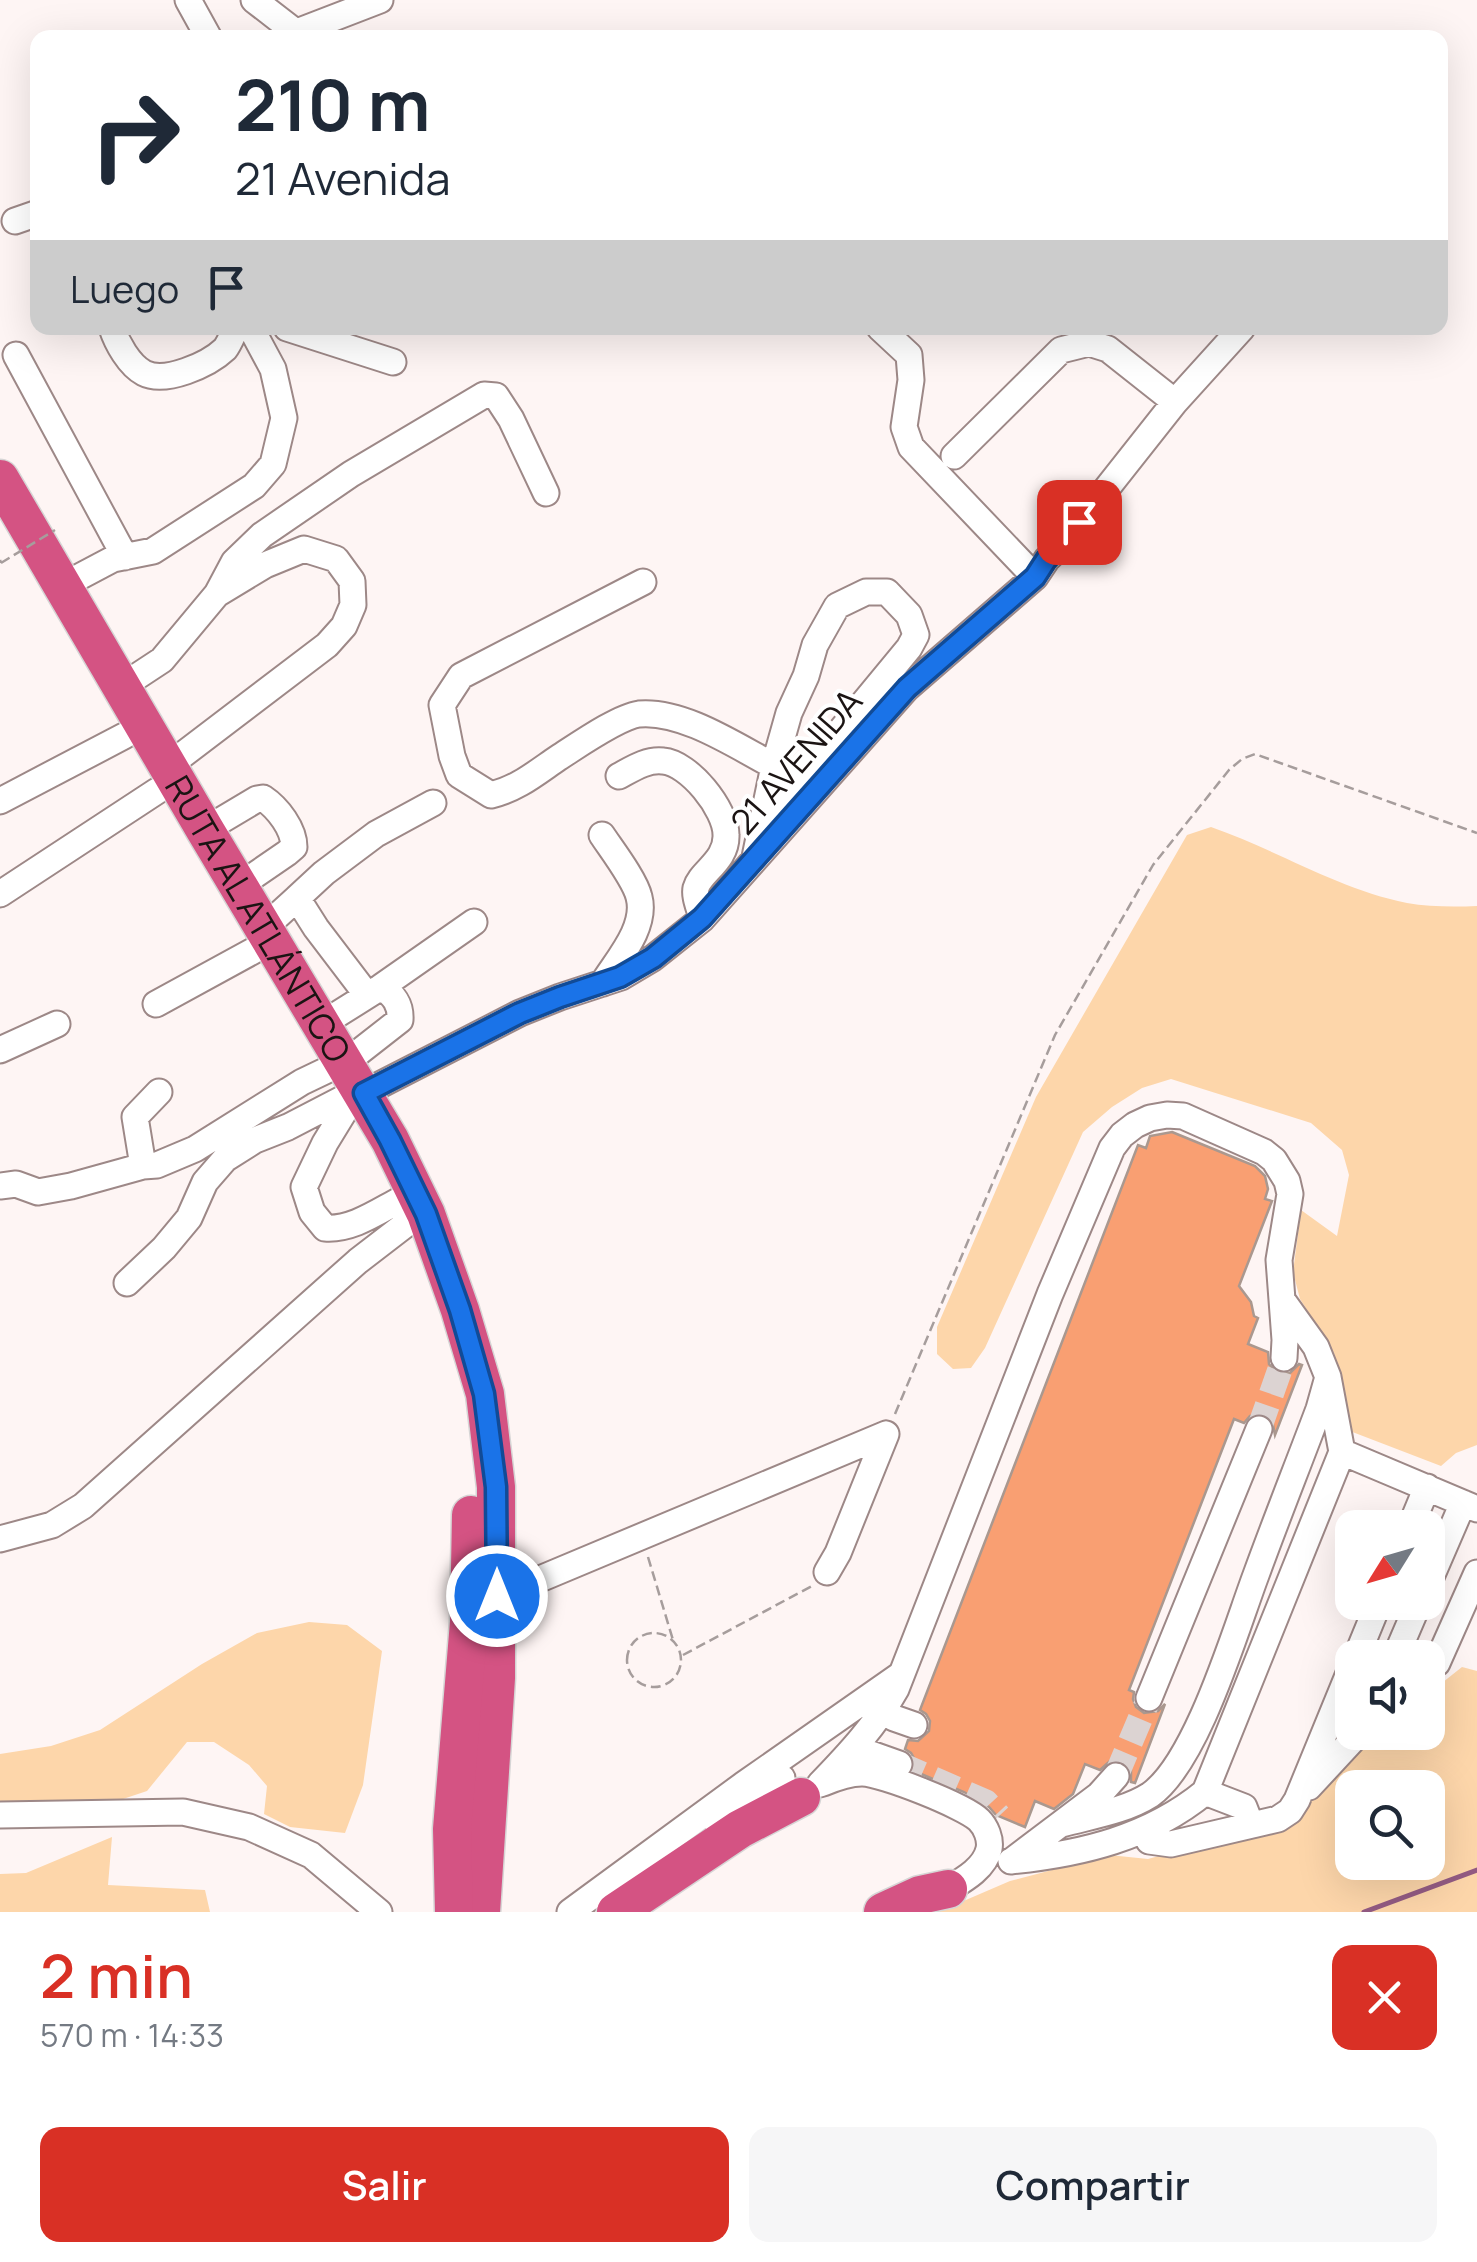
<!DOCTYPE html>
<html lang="es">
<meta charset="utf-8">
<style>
:root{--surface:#fff;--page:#f6f6f7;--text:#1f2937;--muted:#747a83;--accent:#d93025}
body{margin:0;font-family:Manrope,sans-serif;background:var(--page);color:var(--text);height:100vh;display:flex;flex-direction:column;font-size:38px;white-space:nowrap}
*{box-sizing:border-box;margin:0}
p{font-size:32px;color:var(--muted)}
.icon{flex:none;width:55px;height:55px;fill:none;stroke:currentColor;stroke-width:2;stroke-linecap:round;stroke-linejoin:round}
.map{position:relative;height:1912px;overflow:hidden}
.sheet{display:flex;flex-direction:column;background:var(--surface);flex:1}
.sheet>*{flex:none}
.top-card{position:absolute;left:30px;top:30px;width:1418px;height:305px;border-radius:20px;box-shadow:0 10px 40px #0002;background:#fff;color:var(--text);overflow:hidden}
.needle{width:65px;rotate:233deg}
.tools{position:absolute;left:1335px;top:1510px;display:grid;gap:20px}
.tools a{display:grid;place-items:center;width:110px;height:110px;border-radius:20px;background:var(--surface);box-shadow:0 10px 40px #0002;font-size:50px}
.pin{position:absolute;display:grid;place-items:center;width:85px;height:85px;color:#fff;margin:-42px;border-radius:20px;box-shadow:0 5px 15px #0006}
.me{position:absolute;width:110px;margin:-55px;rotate:0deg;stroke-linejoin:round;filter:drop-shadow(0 0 8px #0008)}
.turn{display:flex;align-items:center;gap:35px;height:210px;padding:0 40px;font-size:45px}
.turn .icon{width:130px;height:130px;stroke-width:2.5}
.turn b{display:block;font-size:70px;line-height:85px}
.then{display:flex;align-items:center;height:95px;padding:0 40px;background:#0003;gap:20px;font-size:38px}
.round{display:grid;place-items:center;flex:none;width:105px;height:105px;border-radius:20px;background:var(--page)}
.overview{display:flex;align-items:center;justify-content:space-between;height:170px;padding:0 40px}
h1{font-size:60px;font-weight:600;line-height:75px;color:var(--accent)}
.cta{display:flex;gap:20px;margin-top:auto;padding:20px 40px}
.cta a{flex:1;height:115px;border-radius:20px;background:var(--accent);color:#fff;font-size:40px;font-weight:600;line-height:115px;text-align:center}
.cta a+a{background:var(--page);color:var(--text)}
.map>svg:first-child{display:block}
.green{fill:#fdd6aa;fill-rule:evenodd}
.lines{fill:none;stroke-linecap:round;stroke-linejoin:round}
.stream{stroke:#935b83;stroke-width:5}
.building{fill:#f99f72;stroke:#aa988f;stroke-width:2.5}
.minor-tunnel{stroke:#dcd3d2;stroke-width:25;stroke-dasharray:25 12;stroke-linecap:butt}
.minor-casing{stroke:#9d8887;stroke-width:29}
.highway-casing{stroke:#d6d5d5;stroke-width:41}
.path{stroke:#a69d9c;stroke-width:2.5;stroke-dasharray:10 5;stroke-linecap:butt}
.minor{stroke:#fff;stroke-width:25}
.highway{stroke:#d45383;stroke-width:38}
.path-bridge{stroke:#a69d9c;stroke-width:2.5;stroke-dasharray:10 5;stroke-linecap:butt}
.route-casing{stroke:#114b97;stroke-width:25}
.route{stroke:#1a73e8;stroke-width:18}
.labels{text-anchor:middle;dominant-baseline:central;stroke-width:8;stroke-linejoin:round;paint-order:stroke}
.street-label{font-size:35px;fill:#1b1413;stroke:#fff}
</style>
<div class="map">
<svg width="1477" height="1912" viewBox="0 0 1477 1912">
<rect width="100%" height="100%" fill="#fef5f4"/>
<path class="green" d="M1211,827C1277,850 1338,889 1407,903C1429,907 1455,907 1477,906V1445L1456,1453L1441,1466L1329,1423L1339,1379L1334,1353L1300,1299L1293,1272L1301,1210L1337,1236L1349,1175L1342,1150L1311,1123L1171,1079L1142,1088L1112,1107L1083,1132L985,1348L971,1368L953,1369L937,1354V1327L1036,1097L1187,835Z
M309,1622L347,1625L382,1651L363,1785L345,1833L290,1827L264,1814L267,1786L249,1765L214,1742H187L147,1791L120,1800L0,1809V1754L51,1746L100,1730L202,1664L257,1633Z
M1462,1667L1477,1671V1912H938L1010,1881L1109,1855L1148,1859L1264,1827L1320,1776L1377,1733L1428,1732V1694ZM1352,1788H1428V1862H1352Z
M112,1837L108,1885L205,1890L210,1912H0V1874L26,1873Z"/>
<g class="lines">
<path class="stream" d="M1364,1912L1477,1870"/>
</g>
<path class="building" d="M1172,1132L1255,1166L1265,1176L1268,1189L1265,1199L1272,1201L1239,1286L1251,1302L1254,1316L1258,1318L1248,1344L1268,1352L1269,1364L1276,1372L1290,1373L1299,1364L1302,1365L1275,1435L1272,1420L1264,1414L1250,1416L1244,1423L1234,1419L1129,1690L1134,1692L1133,1699L1136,1707L1144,1713L1158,1711L1165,1704L1135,1783L1131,1782V1770L1120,1760L1110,1761L1100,1770L1085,1764L1073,1794L1054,1809L1035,1801L1025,1827L996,1815L989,1807L964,1792L914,1771L915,1760L911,1753L905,1749L908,1740L918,1741L929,1731L930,1721L926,1714L920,1710L1138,1145L1146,1148L1150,1136Z"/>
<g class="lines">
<path class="minor-tunnel" d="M1259,1429L1284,1358
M899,1764L986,1802L999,1816
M1116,1776L1149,1698"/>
<defs>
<path id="minor" d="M188,0L209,38
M254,0L303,38
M297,32L380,0
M15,221L38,213
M112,328C117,343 129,365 144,373C165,384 208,365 225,349C229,344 233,334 236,328
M287,328L393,362
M880,328L909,355L911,380L904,427L911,447L1035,577
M16,355L125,557
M954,456L1061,350L1089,343L1108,349L1175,402
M643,582L461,676L442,705L452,756L459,775L491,795C517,789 536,773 558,758C577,746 618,717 639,714C683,710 736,746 774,766
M62,586L113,559L153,551L254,486L273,464L284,418L273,369L251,328
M217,594L234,562L262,535L351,474L484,395L496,396L511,419L546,493
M121,687L162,660L217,594L265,565L304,549L336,559L352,581L353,605L344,626L327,645L168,766
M619,776C632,769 647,759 663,761C689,763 726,809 726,835C727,861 700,872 696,888C694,897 700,909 702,919
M0,801L124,736
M205,830L257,799L263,798C278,808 294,829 294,847L287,853L239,886
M602,835C612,850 635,880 639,897C647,927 618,959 603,983
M755,857L774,766L789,713L806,676L815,645L837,606L866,592H887L909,615L916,635L909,648L762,826
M0,894L157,791
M297,898L324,873L376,834L433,803
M264,928L297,898L316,928L367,995
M381,987L474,922
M156,1004L253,951
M322,1024L381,987C394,995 401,1004 400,1020L345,1063
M0,1050L57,1024
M364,1093L520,1013L560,997L621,977L653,958L702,919L907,688L1035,577L1047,559L1062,545L1175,402L1242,328
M347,1107L325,1143L304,1187L312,1212L325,1228C352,1230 377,1212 400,1200
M143,1166L135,1117L159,1092
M0,1186L16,1184L38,1192L71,1186L143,1166L157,1165L195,1149L302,1082L325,1071
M127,1283L164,1248L189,1218L205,1182L225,1159L255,1140L288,1127L342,1099
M1342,1452L1477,1509
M1410,1528L1427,1487
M0,1539L52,1525L83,1506L358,1261L410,1221
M827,1572L838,1553L886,1434
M1428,1584L1463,1503
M497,1597L886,1434
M1356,1658L1379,1602
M1395,1658L1419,1602
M1437,1663L1477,1573
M1149,1698L1259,1429
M894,1718L914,1725
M849,1754L868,1753L899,1764
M823,1783C835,1778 849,1773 862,1773C881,1773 965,1806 979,1820C986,1827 991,1839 989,1849C984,1872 955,1884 937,1896
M820,1784C849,1754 876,1725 896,1689L1050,1294L1112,1148L1122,1135L1135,1125L1150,1118L1167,1115L1183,1116L1264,1152L1274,1160L1287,1181L1290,1194L1279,1260L1285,1340L1284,1358
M1309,1787L1360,1732
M1205,1792L1244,1807L1251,1825
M0,1815L183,1812L249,1827L311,1855L379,1912
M1062,1824C1091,1816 1125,1811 1150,1795C1197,1762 1235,1631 1256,1575C1276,1520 1298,1465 1319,1409L1328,1377L1316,1347L1283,1301
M718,1825L782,1778
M1149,1841L1171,1844L1278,1819L1290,1811L1297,1800L1352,1666
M1013,1860L1099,1795L1116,1776
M1011,1861C1081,1854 1149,1838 1205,1792L1342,1452L1328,1377
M570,1912L743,1785L899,1676"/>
<g id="highway">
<path id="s1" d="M0,479L205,830L390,1140L426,1214L460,1310L485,1394L496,1487V1678L481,1912"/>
<path d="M454,1912L452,1829L469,1622L471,1515"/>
<path d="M616,1912L740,1829L801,1797"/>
<path d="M883,1912L920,1895L948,1889"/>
</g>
</defs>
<use href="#minor" class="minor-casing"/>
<use href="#highway" class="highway-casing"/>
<path class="path" d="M0,560L1,563
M895,1414L1055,1035L1153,865L1229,770L1242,759L1255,754L1477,833
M648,1557L673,1640
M627 1660a27 27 0 1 1 54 0a27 27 0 1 1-54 0Z
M683,1655L812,1586"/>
<use href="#minor" class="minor"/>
<use href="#highway" class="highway"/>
<path class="path-bridge" d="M1,563L55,530"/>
</g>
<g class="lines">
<defs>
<path id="route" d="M497,1596L496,1487L484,1394L460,1310L426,1214L390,1140L364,1093L520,1013L560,997L620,977L653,958L702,918L907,688L1035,577L1046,560L1079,522"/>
</defs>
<use href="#route" class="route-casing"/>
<use href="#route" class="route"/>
</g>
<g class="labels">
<g class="street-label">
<text transform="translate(796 761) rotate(-49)">21 AVENIDA</text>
<text stroke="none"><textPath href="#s1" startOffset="510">RUTA AL ATLÁNTICO</textPath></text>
</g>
</g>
</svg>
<div class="tools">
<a><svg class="needle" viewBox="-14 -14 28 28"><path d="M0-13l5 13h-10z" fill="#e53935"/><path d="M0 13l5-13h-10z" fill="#747a83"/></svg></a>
<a><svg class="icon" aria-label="sound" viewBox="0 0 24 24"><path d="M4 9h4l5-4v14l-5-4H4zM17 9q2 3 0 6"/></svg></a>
<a><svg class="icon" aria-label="search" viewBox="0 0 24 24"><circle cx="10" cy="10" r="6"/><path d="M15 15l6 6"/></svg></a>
</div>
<div class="pin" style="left:1079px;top:522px;background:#d93025"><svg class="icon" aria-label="arrive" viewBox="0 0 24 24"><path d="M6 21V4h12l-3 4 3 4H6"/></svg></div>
<svg class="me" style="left:497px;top:1596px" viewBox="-20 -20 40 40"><circle r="17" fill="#1a73e8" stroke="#fff" stroke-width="3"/><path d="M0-11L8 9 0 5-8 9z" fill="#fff"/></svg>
<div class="top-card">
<div class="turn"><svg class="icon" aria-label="right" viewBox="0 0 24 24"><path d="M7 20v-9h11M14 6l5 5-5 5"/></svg><div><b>210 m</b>21 Avenida</div></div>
<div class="then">Luego<svg class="icon" aria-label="arrive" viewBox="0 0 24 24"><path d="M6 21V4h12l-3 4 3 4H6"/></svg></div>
</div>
</div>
<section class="sheet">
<div class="overview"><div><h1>2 min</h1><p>570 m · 14:33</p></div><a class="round" style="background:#d93025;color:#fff"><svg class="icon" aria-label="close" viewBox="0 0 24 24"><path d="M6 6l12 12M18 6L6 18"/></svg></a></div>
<div class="cta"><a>Salir</a><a>Compartir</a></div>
</section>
